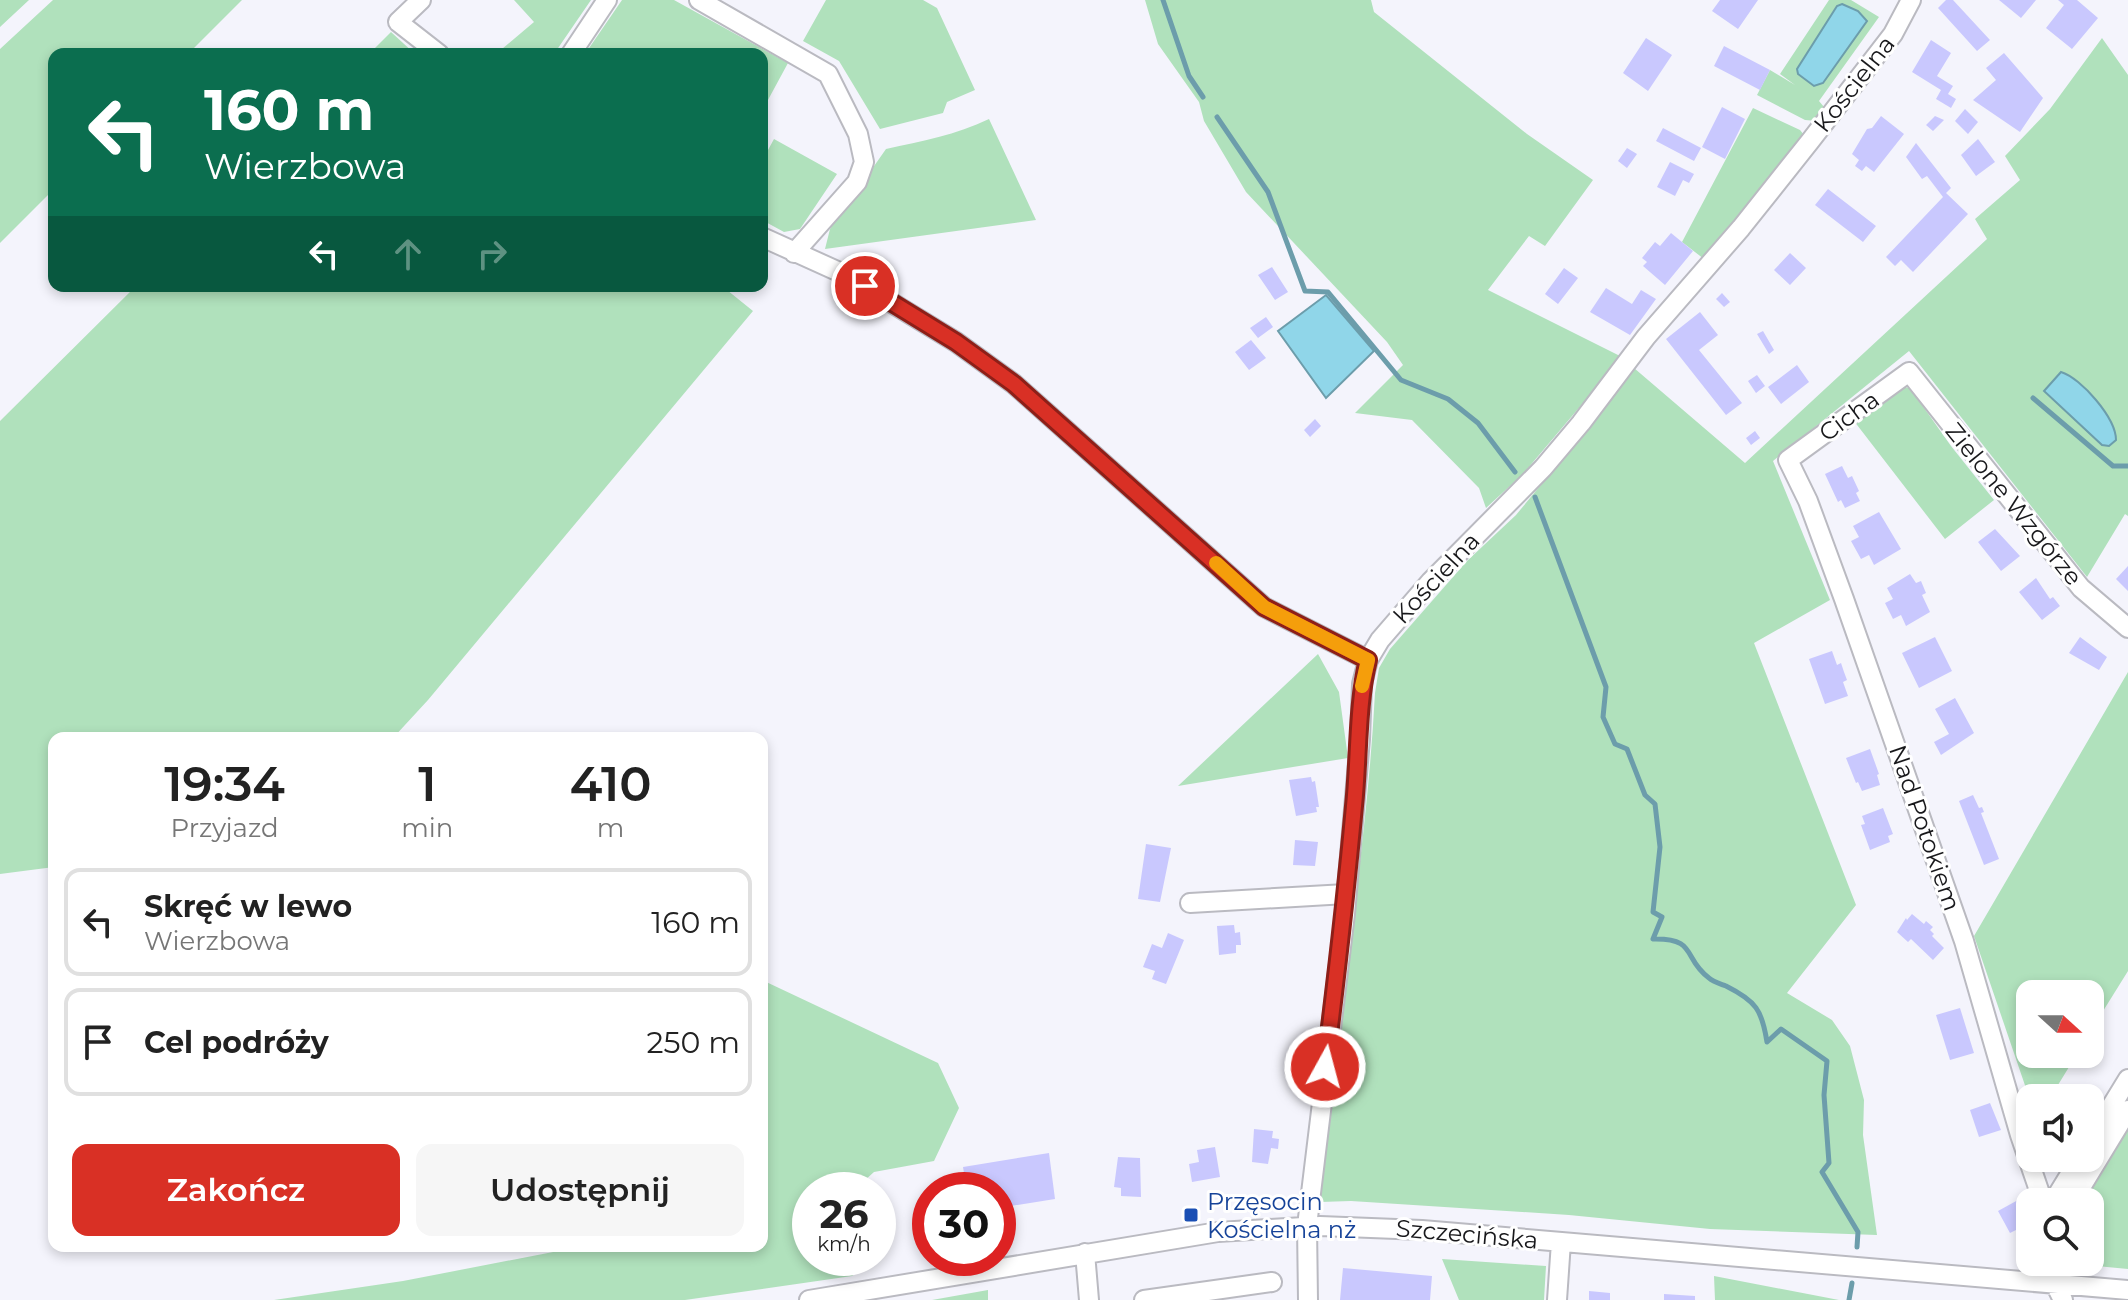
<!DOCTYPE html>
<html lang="pl">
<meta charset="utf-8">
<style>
:root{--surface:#fff;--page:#f6f6f6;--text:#222;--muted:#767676;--line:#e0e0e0;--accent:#d93025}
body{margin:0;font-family:Montserrat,sans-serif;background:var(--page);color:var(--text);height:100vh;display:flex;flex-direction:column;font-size:30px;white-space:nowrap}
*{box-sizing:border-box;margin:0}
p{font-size:26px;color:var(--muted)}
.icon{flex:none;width:44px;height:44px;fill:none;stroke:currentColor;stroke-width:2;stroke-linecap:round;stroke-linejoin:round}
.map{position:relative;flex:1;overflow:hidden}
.panel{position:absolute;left:48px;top:732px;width:720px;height:520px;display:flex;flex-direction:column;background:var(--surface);border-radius:16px;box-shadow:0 4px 12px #0003}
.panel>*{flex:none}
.hud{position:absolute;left:48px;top:48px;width:720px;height:244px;border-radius:16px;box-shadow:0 4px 12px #0003;background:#0b6e4f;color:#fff;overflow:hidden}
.needle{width:52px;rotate:111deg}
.fabs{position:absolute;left:2016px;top:980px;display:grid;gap:16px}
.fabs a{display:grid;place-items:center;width:88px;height:88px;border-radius:16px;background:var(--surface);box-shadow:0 4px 12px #0003;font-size:40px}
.speed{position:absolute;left:792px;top:1172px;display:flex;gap:16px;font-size:40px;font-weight:700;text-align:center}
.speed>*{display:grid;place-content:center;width:104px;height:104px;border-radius:50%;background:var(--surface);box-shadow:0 4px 12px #0003;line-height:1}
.speed small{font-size:20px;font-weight:400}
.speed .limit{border:12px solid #d22;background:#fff;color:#111}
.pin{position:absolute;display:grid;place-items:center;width:68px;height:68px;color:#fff;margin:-34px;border:4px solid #fff;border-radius:50%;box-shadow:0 2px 8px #0007}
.me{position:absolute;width:88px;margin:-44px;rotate:7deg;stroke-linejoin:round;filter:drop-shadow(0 0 6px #0008)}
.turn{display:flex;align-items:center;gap:28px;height:168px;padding:0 24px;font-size:36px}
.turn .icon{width:104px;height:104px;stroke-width:2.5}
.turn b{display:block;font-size:56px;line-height:68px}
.lanes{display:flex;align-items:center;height:76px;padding:0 24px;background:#0003;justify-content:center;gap:40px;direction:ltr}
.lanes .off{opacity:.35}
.eta{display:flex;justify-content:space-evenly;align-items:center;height:136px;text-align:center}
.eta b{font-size:48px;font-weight:600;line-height:56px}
.button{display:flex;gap:16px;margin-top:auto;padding:16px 24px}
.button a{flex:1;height:92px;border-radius:16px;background:var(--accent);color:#fff;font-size:32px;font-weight:600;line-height:92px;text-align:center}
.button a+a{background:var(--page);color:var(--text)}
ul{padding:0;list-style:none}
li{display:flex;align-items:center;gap:24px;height:108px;margin:0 16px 12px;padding:0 8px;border:4px solid var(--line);border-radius:16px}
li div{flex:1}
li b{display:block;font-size:30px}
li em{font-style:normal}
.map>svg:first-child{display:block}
.green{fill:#b0e1bc}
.water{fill:#90d6e9;stroke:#6c9dab;stroke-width:2}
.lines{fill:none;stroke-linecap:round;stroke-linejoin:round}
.stream{stroke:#6c9dab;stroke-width:5}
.building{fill:#c9c8fe}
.minor-casing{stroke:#babac1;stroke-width:22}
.minor{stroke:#fff;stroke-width:18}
.route-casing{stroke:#8d1f18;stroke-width:20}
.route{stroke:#d93025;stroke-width:14}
.slow{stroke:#f59e0b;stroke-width:14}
.transit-dot{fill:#1a4fb4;stroke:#fff;stroke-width:3}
.labels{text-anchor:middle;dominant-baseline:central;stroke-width:6;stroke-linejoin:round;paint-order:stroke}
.street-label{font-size:24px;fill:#18181b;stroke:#fff}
.transit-label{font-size:24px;fill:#164399;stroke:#fff;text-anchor:start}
</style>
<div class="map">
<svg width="2128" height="1300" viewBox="0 0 2128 1300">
<rect width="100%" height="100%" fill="#f4f4fc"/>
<path class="green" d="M0,0H29L0,27Z
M53,0H242L188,54H54V189L0,243V49Z
M514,0H591L554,54H496L534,22Z
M622,0H674L788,63L762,111V54H585Z
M826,0H923L937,8L975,90L947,102L943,113L880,129L839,61L803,41Z
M1145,0H1371L1374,12L1527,134L1593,180L1545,246L1529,236L1488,290L1622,357L1523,474L1486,508L1479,488L1412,420L1355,413L1403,365L1387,342L1246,192L1204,121L1199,102L1158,44Z
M1829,0H1851L1879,17L1819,101L1824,107L1817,121L1805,120L1757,95L1770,70L1795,85L1780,74Z
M391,32L415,54H369Z
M2102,38L2128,75V516L2125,514L2087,577L1909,351L1773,461L1830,600L1754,643L1856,905L1787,993L1832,1020L1850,1046L1864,1100L1863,1135L1877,1235L1710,1229L1569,1215L1351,1201L1320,1202C1334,1032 1366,864 1375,693L1379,668L1390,649L1467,561L1516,515L1593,422L1634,368L1745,463L1987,239L1975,219L2020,180L2005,156L2050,109Z
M1753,108L1800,130L1804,135L1704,259L1682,242Z
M989,119L1036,220L825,249L830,229L886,149C922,141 956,135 989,119Z
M774,139L837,174L800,229L784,232L762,220V161Z
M136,286H722L753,311L428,700L393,738H54V867L0,874V421Z
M1895,386L1910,388L1951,446L1994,500L1945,539L1854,421Z
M1318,654L1339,692L1348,758L1178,786Z
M2128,672V971L2090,1032V994H2030V1054H2077L2050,1098L2030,1100L1974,936Z
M762,980L938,1063L959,1108L934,1161L874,1172L854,1190H810V1258H851L860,1270L852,1276L685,1300H274L403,1281L584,1246H762Z
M2128,1094V1269L2065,1263L2090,1262V1202H2062Z
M1442,1259L1546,1266L1544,1300H1459Z
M1714,1276L1839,1300H1715Z
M988,1290V1300H932Z"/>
<path class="water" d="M1842,4L1858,11L1867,21L1823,83L1814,86L1798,74L1797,69L1837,6Z
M1326,295L1374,351L1326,398L1278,331Z
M2061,372C2081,378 2116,418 2116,440L2109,446L2102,445L2044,391Z"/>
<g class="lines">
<path class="stream" d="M1163,0L1189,76L1203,97
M1217,117L1268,192L1305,291L1328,292L1401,380L1448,399L1478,423L1515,472
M2033,398L2113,466H2128
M1535,497L1606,687L1603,717L1615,744L1627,749L1645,795L1655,804L1660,847L1653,912L1662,917L1653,939C1698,938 1682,958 1709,978C1713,982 1721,984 1726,986C1756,1001 1762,1010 1767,1042L1781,1029L1827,1061L1824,1095L1829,1163L1822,1172L1858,1232L1857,1247
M1849,1300L1852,1283"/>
</g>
<path class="building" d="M1720,0H1758L1738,29L1712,11Z
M1946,0H1953L1990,40L1977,51L1938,8Z
M1999,0H2036L2021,18Z
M2058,0H2077L2098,18L2072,49L2046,28L2064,5Z
M1646,38L1672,55L1648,91L1623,73Z
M1931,40L1951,53L1937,76L1953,86L1948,94L1956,99L1951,108L1936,99L1941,90L1912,72Z
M1724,46L1770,70L1760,90L1714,66Z
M2004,53L2043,98L2020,132L1973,100L1996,80L1986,68Z
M1722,107L1745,119L1725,159L1702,147Z
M1965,109L1978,122L1968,134L1955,121Z
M1881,116L1904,134L1874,172L1866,166L1862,171L1855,166L1859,160L1852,154L1867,129L1872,128Z
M1935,116L1944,120L1933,131L1926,125Z
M1663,128L1701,148L1694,161L1656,141Z
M1978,139L1995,162L1976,176L1961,155Z
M1916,143L1951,188L1946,193L1968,214L1913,272L1901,260L1895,266L1886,257L1943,197L1927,176L1922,179L1906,157Z
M1627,148L1637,154L1627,168L1618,161Z
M1670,162L1694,174L1689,183L1683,180L1675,196L1657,187Z
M1828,189L1876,226L1863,242L1815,205Z
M1671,233L1693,251L1665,285L1643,266L1647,262L1642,258L1655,242L1660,246Z
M1790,253L1806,268L1790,285L1774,270Z
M1272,267L1288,292L1275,300L1258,275Z
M1564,268L1578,278L1558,304L1545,294Z
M1606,288L1632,304L1641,290L1656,299L1630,335L1590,312Z
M1722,293L1730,302L1724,307L1716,299Z
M1700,312L1718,335L1699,350L1742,403L1726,415L1666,339Z
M1266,317L1273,327L1258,338L1250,328Z
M1763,331L1774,350L1769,354L1757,334Z
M1251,340L1266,358L1249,370L1235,352Z
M1797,365L1809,382L1781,404L1768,387Z
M1757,375L1765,386L1756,393L1748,381Z
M1315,419L1321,426L1310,437L1304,430Z
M1755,431L1760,438L1751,445L1746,438Z
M1842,466L1848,478L1852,476L1859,491L1856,493L1860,501L1845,508L1841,500L1838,502L1825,474Z
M1879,512L1901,549L1874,565L1869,555L1861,559L1851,541L1859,537L1853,526Z
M1995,529L2020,556L2001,571L1978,542Z
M2128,566V591L2116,579Z
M1910,574L1916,583L1921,581L1926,593L1922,595L1930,612L1906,626L1901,615L1893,619L1885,603L1893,599L1887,588Z
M2036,578L2050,599L2053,597L2060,606L2042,620L2019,592Z
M1935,637L1952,671L1919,688L1902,653Z
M2080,637L2107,657L2099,670L2069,653Z
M1832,651L1837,665L1841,663L1844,672L1847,680L1843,682L1848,696L1825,704L1809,659Z
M1955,698L1974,733L1941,755L1934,742L1949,734L1935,709Z
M1870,749L1879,774L1877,775L1880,785L1862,791L1858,782L1856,783L1846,758Z
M1311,777L1312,782L1315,781L1319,807H1316L1317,812L1296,816L1289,780Z
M1973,795L1979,808L1982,807L1984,812L1981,813L1999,859L1984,865L1959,801Z
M1883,808L1893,834L1888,836L1890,842L1870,850L1861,825L1865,824L1862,816Z
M1295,840L1318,842L1315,866L1293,865Z
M1146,844L1171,848L1160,902L1138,899Z
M1912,914L1924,924L1926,921L1933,927L1930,930L1934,934L1932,936L1944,948L1933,960L1911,939L1908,942L1897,932L1906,918L1907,920Z
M1234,925L1235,933L1240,932L1241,945H1236V953L1219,955L1217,926Z
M1168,933L1184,940L1166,984L1152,979L1155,971L1143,967L1152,944L1162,948Z
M1960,1008L1974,1053L1950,1060L1936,1015Z
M2090,1099L2099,1107L2090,1117Z
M1990,1103L2001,1130L1979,1137L1970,1110Z
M1254,1129L1273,1131L1272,1138L1279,1139L1278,1149L1271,1148L1268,1164L1252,1162Z
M1215,1147L1220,1177L1192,1182L1189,1164L1199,1162L1197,1150Z
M1049,1153L1055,1199L998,1208V1190H967L963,1167Z
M1118,1157L1140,1158L1141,1197L1121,1196V1188L1114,1187Z
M2018,1200L2030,1223L2010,1233L1998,1211Z
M1343,1268L1432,1276L1430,1300H1340Z
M1589,1291L1610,1293V1300H1589Z
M1664,1294L1695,1296V1300H1664Z"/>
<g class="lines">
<defs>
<path id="minor" d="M421,0L398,22L439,54
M699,0L828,74L858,134L864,162L857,182L794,253
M571,54L607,0
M762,237L846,275L956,342L1014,384L1264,607L1368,660
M1190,903L1346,894
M2090,1141L2128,1079
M2043,1202L2020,1135L1964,941L1844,599L1808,501L1788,460L1909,372L2081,588L2128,628
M2053,1202L2080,1158
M2072,1202L2128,1110
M1085,1253L1089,1300
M2057,1262L2055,1284L2063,1300
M809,1300L1218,1232L1320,1226L1422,1230L2128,1290
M1144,1300L1272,1282
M1308,1300L1307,1226L1345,914L1360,739L1362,684L1368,660L1380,640L1431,581L1543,468L1581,423L1646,337L1741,228L1811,140L1893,34L1911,0
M1557,1300L1561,1242"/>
</defs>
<use href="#minor" class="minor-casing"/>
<use href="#minor" class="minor"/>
</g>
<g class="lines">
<defs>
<path id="route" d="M865,286L956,342L1014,384L1264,607L1368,660C1357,704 1359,759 1354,806C1346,893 1336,980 1325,1067"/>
</defs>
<use href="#route" class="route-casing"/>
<use href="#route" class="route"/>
<path class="slow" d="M1216,563L1264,607L1368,660L1362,686"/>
</g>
<rect class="transit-dot" x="1183" y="1207" width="16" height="16" rx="4"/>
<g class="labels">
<g class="street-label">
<text transform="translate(1854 84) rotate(-52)">Kościelna</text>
<text transform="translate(1849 416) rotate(-36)">Cicha</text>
<text transform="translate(2014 504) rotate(51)">Zielone Wzgórze</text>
<text transform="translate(1436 578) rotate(-47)">Kościelna</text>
<text transform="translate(1925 828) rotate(71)">Nad Potokiem</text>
<text transform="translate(1467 1234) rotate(5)">Szczecińska</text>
</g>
<g class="transit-label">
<text x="1207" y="1201">Przęsocin<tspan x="1207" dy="28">Kościelna nż</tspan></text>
</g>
</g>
</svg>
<div class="fabs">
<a><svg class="needle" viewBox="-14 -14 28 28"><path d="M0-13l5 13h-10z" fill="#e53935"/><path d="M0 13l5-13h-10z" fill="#767676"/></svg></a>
<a><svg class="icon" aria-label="sound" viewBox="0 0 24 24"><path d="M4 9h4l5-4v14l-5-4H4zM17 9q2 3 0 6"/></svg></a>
<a><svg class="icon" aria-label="search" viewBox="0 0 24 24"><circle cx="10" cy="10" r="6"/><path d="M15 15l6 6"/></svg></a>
</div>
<div class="speed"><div>26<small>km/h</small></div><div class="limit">30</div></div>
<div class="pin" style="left:865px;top:286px;background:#d93025"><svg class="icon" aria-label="arrive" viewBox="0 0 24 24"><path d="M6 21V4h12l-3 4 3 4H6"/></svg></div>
<svg class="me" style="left:1325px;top:1067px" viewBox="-20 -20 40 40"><circle r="17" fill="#d93025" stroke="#fff" stroke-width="3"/><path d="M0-11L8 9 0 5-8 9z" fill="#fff"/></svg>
<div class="hud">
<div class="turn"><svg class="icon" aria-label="left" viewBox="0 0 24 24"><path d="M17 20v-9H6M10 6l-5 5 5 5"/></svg><div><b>160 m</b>Wierzbowa</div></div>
<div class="lanes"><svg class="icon" aria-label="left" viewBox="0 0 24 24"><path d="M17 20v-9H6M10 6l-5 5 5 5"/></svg><svg class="icon off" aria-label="ahead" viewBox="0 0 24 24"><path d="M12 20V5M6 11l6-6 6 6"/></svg><svg class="icon off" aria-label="right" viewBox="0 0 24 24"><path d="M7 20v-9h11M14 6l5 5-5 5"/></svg></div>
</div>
<section class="panel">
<div class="eta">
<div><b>19:34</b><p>Przyjazd</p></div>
<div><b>1</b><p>min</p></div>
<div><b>410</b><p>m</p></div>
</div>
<ul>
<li><svg class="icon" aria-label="left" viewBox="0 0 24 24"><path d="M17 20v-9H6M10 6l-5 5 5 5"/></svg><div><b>Skręć w lewo</b><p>Wierzbowa</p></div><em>160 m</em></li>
<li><svg class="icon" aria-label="arrive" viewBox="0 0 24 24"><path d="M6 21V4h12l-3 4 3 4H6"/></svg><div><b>Cel podróży</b></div><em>250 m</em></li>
</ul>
<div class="button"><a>Zakończ</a><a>Udostępnij</a></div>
</section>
</div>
